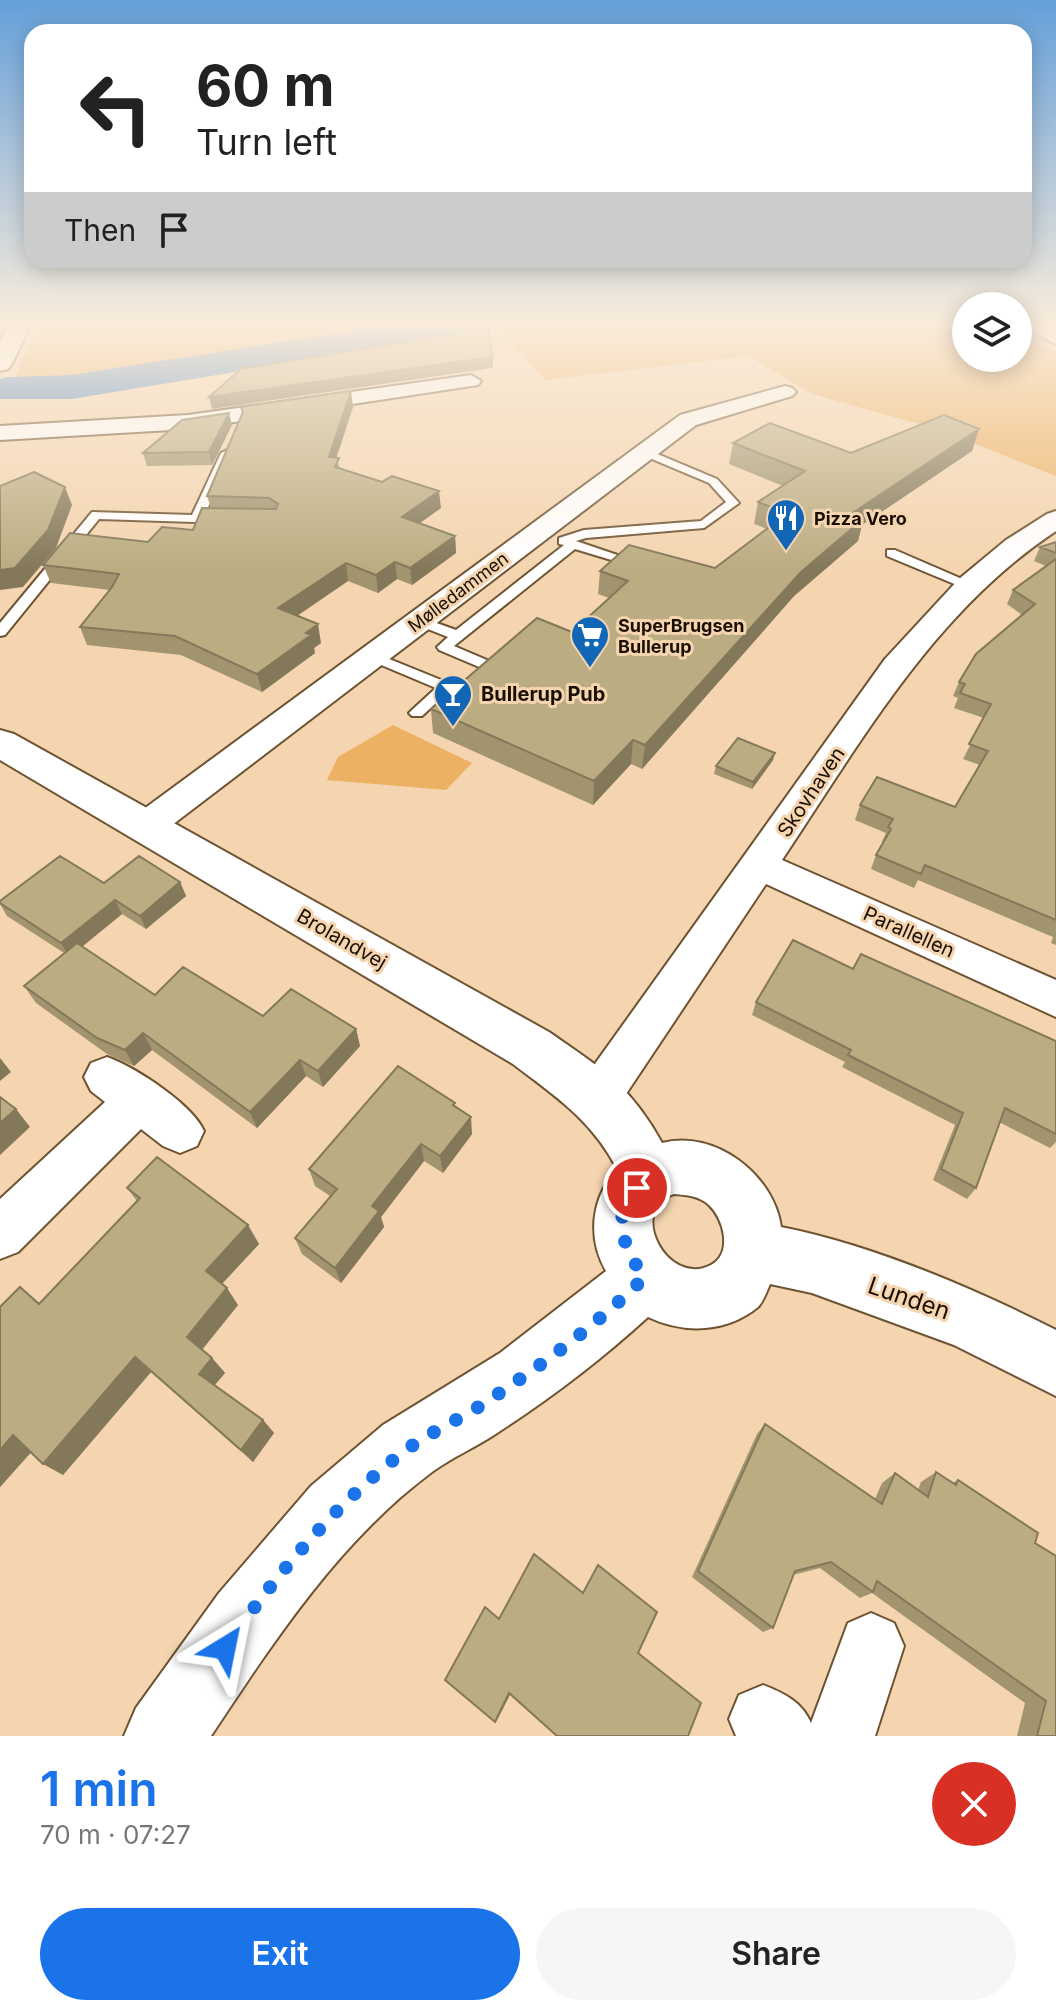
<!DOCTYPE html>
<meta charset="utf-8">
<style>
:root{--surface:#fff;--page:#f6f6f6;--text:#222;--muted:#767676;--accent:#1a73e8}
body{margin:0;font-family:Inter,sans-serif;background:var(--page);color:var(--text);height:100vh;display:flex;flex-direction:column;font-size:30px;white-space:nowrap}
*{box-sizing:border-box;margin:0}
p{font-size:26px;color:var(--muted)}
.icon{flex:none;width:44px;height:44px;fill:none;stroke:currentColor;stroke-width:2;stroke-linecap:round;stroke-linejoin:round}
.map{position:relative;height:1736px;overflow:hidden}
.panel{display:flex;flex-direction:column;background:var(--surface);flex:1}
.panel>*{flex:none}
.top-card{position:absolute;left:24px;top:24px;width:1008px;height:244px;border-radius:24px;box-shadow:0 4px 20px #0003;background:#fff;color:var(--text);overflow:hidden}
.tools{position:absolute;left:952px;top:292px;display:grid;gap:16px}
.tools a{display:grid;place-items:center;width:80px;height:80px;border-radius:50%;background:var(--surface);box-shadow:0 4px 20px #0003;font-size:40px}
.pin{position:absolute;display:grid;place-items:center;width:68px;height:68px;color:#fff;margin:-34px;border:4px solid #fff;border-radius:50%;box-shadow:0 2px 8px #0007}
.me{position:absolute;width:88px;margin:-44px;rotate:35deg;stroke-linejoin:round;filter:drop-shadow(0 0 6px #0008)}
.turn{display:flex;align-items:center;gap:28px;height:168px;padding:0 40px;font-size:36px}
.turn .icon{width:104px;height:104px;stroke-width:2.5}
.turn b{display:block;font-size:56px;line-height:68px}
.then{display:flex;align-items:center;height:76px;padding:0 40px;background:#0003;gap:16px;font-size:30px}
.round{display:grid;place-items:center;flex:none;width:84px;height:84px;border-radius:42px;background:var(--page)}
.headline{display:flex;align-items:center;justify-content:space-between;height:136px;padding:0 40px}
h1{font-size:48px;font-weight:600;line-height:60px;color:var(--accent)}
.button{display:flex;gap:16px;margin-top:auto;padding:16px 40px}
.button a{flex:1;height:92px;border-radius:48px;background:var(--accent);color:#fff;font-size:32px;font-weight:600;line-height:92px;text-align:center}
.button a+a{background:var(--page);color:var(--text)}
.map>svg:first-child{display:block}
.green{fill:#edb163}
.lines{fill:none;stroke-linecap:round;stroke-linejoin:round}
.river{fill:#4281c4;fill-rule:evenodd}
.lane-casing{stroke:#6d5331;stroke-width:4}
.street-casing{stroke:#6d5331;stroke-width:4}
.secondary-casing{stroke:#6d5331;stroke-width:4}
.lane{fill:#fff;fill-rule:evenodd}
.street{fill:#fff;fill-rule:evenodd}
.secondary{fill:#fff;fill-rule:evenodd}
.wall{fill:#a1946f}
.shaded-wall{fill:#83785a}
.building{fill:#bbac81;stroke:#83785a;stroke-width:2}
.route{stroke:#1a73e8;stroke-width:14;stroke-dasharray:0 25.2}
.labels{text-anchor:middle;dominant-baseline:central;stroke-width:6;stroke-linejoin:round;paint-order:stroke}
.far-poi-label{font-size:18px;font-weight:bold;fill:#1a0f03;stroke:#f4d5b0;text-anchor:start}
.far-street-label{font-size:18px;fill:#1a0f03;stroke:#f4d5b0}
.poi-label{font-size:20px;font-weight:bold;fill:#1a0f03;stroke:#f4d5b0;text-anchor:start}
.street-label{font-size:20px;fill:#1a0f03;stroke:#f4d5b0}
.near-street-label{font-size:24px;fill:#1a0f03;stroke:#f4d5b0}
</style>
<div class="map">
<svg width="1056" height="1736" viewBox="0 0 1056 1736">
<rect width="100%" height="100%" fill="#f4d5b0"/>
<path class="green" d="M38,326H966V358H1018V335L1056,352V476L940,430L812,394L748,356L545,380L497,327L127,383L8,392Z
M393,725L472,763L446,790L327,780L338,757Z"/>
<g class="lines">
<path class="river" d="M383,326H468L463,333L451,336L72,399H0V379L8,377L72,375Z"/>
<defs>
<path id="lane" d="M227,450L233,453L204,516L226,517V523L99,519L5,635L0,636V623L92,512L192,515L221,453Z
M640,450H648L717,479L739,503L704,528L586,538L576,541L644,564L638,568L575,549L454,646L501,666V672H491L439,650L437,647L448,637L415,624V618L420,617L456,630L564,545L559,544V538L584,530L701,521L726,502L709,483L640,454Z
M887,550H895L976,585L974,588H964L887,556Z
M372,652L451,684L453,687L422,716H412L409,713L412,710L436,688L367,659V653Z"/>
<path id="street" d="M1021,326H1046L1056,331V344Z
M471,375L481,381L478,385L188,429L0,440V426L188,415Z
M785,386L792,388L796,392L792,396L696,425L159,835L146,839L133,835L128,826L133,817L680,415Z
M1056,511V531C934,612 862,740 782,860L1056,980V1017L766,884L614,1112L598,1118L582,1112L575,1097L582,1082L885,659L959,579L1006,540L1047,514Z
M107,1057C135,1067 192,1104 204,1131L197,1146L180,1153L163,1146L141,1129L18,1252L0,1259V1199L105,1102L91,1091L84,1077L91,1063Z
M871,1613L894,1623L904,1646L875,1736H736L729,1719L739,1695L763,1685C784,1693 802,1702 811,1723L848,1623Z"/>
<path id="secondary" d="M8,326H30L12,364L8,369L0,371V342Z
M0,730L14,734L549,1032C602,1069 630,1085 662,1143C715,1129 774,1175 781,1227C872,1245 973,1288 1056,1330V1396L954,1345L812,1293L770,1284C767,1291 763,1302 758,1307C726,1333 684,1334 648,1317C600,1361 548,1400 494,1435C474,1448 451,1458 432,1472C339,1541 274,1641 211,1736H124L136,1708L219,1593L311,1486L383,1425L500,1353L606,1271C587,1238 591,1198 617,1169C592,1120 555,1096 513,1064L0,760ZM674,1194C686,1195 700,1196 709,1205C724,1219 733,1253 711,1265C667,1288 626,1208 674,1194Z"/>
</defs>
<use href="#lane" class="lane-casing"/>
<use href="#street" class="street-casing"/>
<use href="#secondary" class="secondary-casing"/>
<use href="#lane" class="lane"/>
<use href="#street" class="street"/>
<use href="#secondary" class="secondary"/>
</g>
<path class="wall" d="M241,407H353L336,458L340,468L441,508L420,523L455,536L456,553L412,585L397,579L378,593L348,581L297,616L321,643L314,648L315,653L262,692L181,655L87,645L80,627L110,590L51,583L43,565L148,542L193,530L211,508L207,496L242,415Z
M232,425L212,465L147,466L143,453Z
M979,429L972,451L862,525L858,541L794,596L642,769L631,764L593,805L433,733L431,709L572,632L609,598L598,594L600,571L715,568L767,529L754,524L758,502L783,486L729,464L733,443L851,453Z
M1056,542V945L1051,943L1053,937L918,880L914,888L871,869L876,855L884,843L882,842L886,833L855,820L860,805L955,807L980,765L963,759L984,718L954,708L958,698L953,696L959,682L1022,615L1007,604L1013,590L1046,566L1034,561L1040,547Z
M773,760L752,789L714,774L716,766Z
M180,882L186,896L146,929L122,914L82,947L155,995L263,1016L356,1029L360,1046L323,1087L306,1076L257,1128L152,1050L134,1066L107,1054L36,1003L24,986L64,953L7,916L0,904V901L104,883Z
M853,969L1056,1041V1142L1050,1148L999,1122L976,1188L967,1199L933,1180L955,1125L842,1067L845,1062L752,1015L756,1002Z
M456,1107L472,1134L443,1173L424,1161L381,1217L384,1227L341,1283L302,1254L295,1238L330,1196L315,1186L309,1169Z
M127,1188L259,1244L222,1284L238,1305L202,1350L212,1358L225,1373L215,1385L263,1420L274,1433L253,1462L151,1372L63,1475L31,1452L0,1487L39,1303L137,1201Z
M765,1424L875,1499L882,1483L895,1473L918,1490L921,1482L936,1472L952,1483L958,1480L1035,1543L1056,1736H1017L1025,1703L872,1593L860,1598L820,1568L793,1575L773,1628L763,1632L692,1577L757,1434Z"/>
<path class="shaded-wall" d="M493,357V368L212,409L209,397Z
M351,391L353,407L331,474L329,457Z
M229,413L232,425L212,465L209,452Z
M979,429L972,451L862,525L858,541L794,596L642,769L645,745L851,514Z
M65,487L72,505L56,548L23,587L0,590V570Z
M439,491L441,508L404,534L402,517Z
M455,536L456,553L412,585L410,568Z
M395,562L397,579L378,593L376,575Z
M346,563L348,581L282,626L278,608Z
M318,624L321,643L314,648L315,653L262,692L257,674Z
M633,740L631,764L593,805L594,781Z
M775,753L773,760L752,789L753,782Z
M180,882L186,896L146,929L140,916Z
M115,900L122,914L69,957L61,943Z
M356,1029L360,1046L323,1087L318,1071Z
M143,1033L152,1050L134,1066L125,1050Z
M0,1058L11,1072L0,1081Z
M300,1060L306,1076L257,1128L250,1112Z
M16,1109L30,1127L0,1155V1123Z
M471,1117L472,1134L443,1173L440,1156Z
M421,1144L424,1161L381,1217L384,1227L341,1283L335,1268L372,1206Z
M248,1225L259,1244L218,1288L206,1271Z
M227,1288L238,1305L200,1352L187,1337Z
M135,1357L151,1372L63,1475L43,1464Z
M212,1358L225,1373L212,1388L199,1374Z
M263,1420L274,1433L253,1462L241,1450Z
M13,1435L35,1448L0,1487V1450Z
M509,1693L510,1695L496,1722H495Z"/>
<path class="building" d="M488,329L493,357L209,397L241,369Z
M351,391L329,457L339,458L335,467L382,482L392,476L439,491L402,517L455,536L410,568L395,562L376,575L346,563L278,608L318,624L306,633L311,635L257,674L175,636L80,627L112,587L119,574L43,565L70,533L148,542L162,527L193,530L202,508L276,509L278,504L269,498L207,496L243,412L241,407Z
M229,413L209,452L143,453L182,420Z
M944,415L979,429L851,514L864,518L800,573L645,745L633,740L594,781L431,709L537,618L572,632L628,581L600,571L629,545L715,568L788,513L758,502L805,471L733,443L770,423L851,453Z
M34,472L65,487L48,530L15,568L0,570V486Z
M1056,542V553L1040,547Z
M1056,559V920L925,865L921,874L876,855L891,829L888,827L893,819L860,805L877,777L955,807L988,751L969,744L991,704L960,693L965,684L959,682L976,654L1035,604L1013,590Z
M738,738L775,753L753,782L716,766Z
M60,856L104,883L139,856L180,882L140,916L115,900L61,943L0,903V901Z
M793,940L853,969L861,954L1056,1041V1134L1005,1108L976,1188L941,1169L963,1113L848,1055L851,1050L756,1002Z
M77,943L155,995L183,967L263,1016L291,989L356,1029L318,1071L300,1060L250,1112L143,1033L125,1050L97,1038L24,986Z
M398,1066L455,1103L453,1105L471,1117L440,1156L421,1144L372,1206L379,1211L335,1268L295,1238L337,1189L309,1169Z
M0,1097L16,1109L0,1123Z
M157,1157L248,1225L206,1271L227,1288L187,1337L212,1358L199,1374L263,1420L241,1450L135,1357L43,1464L13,1435L0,1450V1307L20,1287L39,1304L140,1198L127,1188Z
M765,1424L882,1504L895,1473L928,1497L936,1472L956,1485L958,1480L1038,1533L1035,1543L1056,1556V1736H1037L1046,1701L877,1581L873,1592L831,1562L795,1571L773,1628L698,1571Z
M534,1554L583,1593L598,1565L657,1612L638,1653L701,1703L688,1736H557L509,1693L495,1722L445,1680L485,1607L499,1619Z"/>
<linearGradient id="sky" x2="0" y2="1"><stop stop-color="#65a0da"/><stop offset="0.57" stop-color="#faecdb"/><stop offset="1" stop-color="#faecdb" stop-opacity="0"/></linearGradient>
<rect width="1056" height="569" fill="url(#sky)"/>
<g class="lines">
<path class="route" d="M225,1648C276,1575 335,1504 406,1450C429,1433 456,1421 480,1406C538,1368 594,1327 644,1278C625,1247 609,1220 637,1188"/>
</g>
<defs>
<symbol id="restaurant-pin" viewBox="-11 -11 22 30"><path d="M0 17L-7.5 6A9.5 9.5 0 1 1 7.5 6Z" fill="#1167b5" stroke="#f4d5b0"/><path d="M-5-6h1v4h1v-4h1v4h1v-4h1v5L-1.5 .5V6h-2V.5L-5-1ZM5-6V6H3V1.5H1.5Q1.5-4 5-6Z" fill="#fff"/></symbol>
<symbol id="supermarket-pin" viewBox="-11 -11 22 30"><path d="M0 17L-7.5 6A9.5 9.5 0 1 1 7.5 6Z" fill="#1167b5" stroke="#f4d5b0"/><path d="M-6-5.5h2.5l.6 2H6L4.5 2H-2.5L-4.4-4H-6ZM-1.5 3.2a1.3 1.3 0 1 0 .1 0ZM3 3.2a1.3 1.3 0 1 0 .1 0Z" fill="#fff"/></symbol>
<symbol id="bar-pin" viewBox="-11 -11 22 30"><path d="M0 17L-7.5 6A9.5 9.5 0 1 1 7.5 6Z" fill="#1167b5" stroke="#f4d5b0"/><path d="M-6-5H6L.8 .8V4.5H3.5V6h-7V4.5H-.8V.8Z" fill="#fff"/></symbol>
</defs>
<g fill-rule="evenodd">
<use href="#restaurant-pin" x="764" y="496" width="44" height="60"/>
<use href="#supermarket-pin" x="568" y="613" width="44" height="60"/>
<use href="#bar-pin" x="431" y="672" width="44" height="60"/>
</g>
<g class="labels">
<g class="far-poi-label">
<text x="814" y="518">Pizza Vero</text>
<text x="618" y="625">SuperBrugsen<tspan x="618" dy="21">Bullerup</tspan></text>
</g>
<g class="far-street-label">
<text transform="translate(458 592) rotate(-37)">Mølledammen</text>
</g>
<g class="poi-label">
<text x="481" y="694">Bullerup Pub</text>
</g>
<g class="street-label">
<text transform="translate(811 792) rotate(-56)">Skovhaven</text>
<text transform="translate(909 932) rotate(24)">Parallellen</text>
<text transform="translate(342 939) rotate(30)">Brolandvej</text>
</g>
<g class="near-street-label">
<text transform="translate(909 1298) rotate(19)">Lunden</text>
</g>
</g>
</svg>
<div class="tools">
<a><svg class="icon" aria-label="layers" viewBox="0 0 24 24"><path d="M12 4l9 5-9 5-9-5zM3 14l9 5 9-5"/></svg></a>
</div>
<div class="pin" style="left:637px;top:1188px;background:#d93025"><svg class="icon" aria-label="arrive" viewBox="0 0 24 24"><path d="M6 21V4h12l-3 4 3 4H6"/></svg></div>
<svg class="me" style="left:225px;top:1648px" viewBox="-20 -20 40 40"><path d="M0-17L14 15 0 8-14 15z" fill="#1a73e8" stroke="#fff" stroke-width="4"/></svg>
<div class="top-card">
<div class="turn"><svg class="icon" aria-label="left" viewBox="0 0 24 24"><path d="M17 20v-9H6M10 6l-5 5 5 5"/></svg><div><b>60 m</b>Turn left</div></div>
<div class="then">Then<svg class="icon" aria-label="arrive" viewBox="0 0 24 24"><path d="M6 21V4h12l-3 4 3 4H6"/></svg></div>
</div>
</div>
<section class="panel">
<div class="headline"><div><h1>1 min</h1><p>70 m · 07:27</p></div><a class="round" style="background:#d93025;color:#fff"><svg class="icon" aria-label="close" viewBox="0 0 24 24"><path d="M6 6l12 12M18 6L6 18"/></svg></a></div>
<div class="button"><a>Exit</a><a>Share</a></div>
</section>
